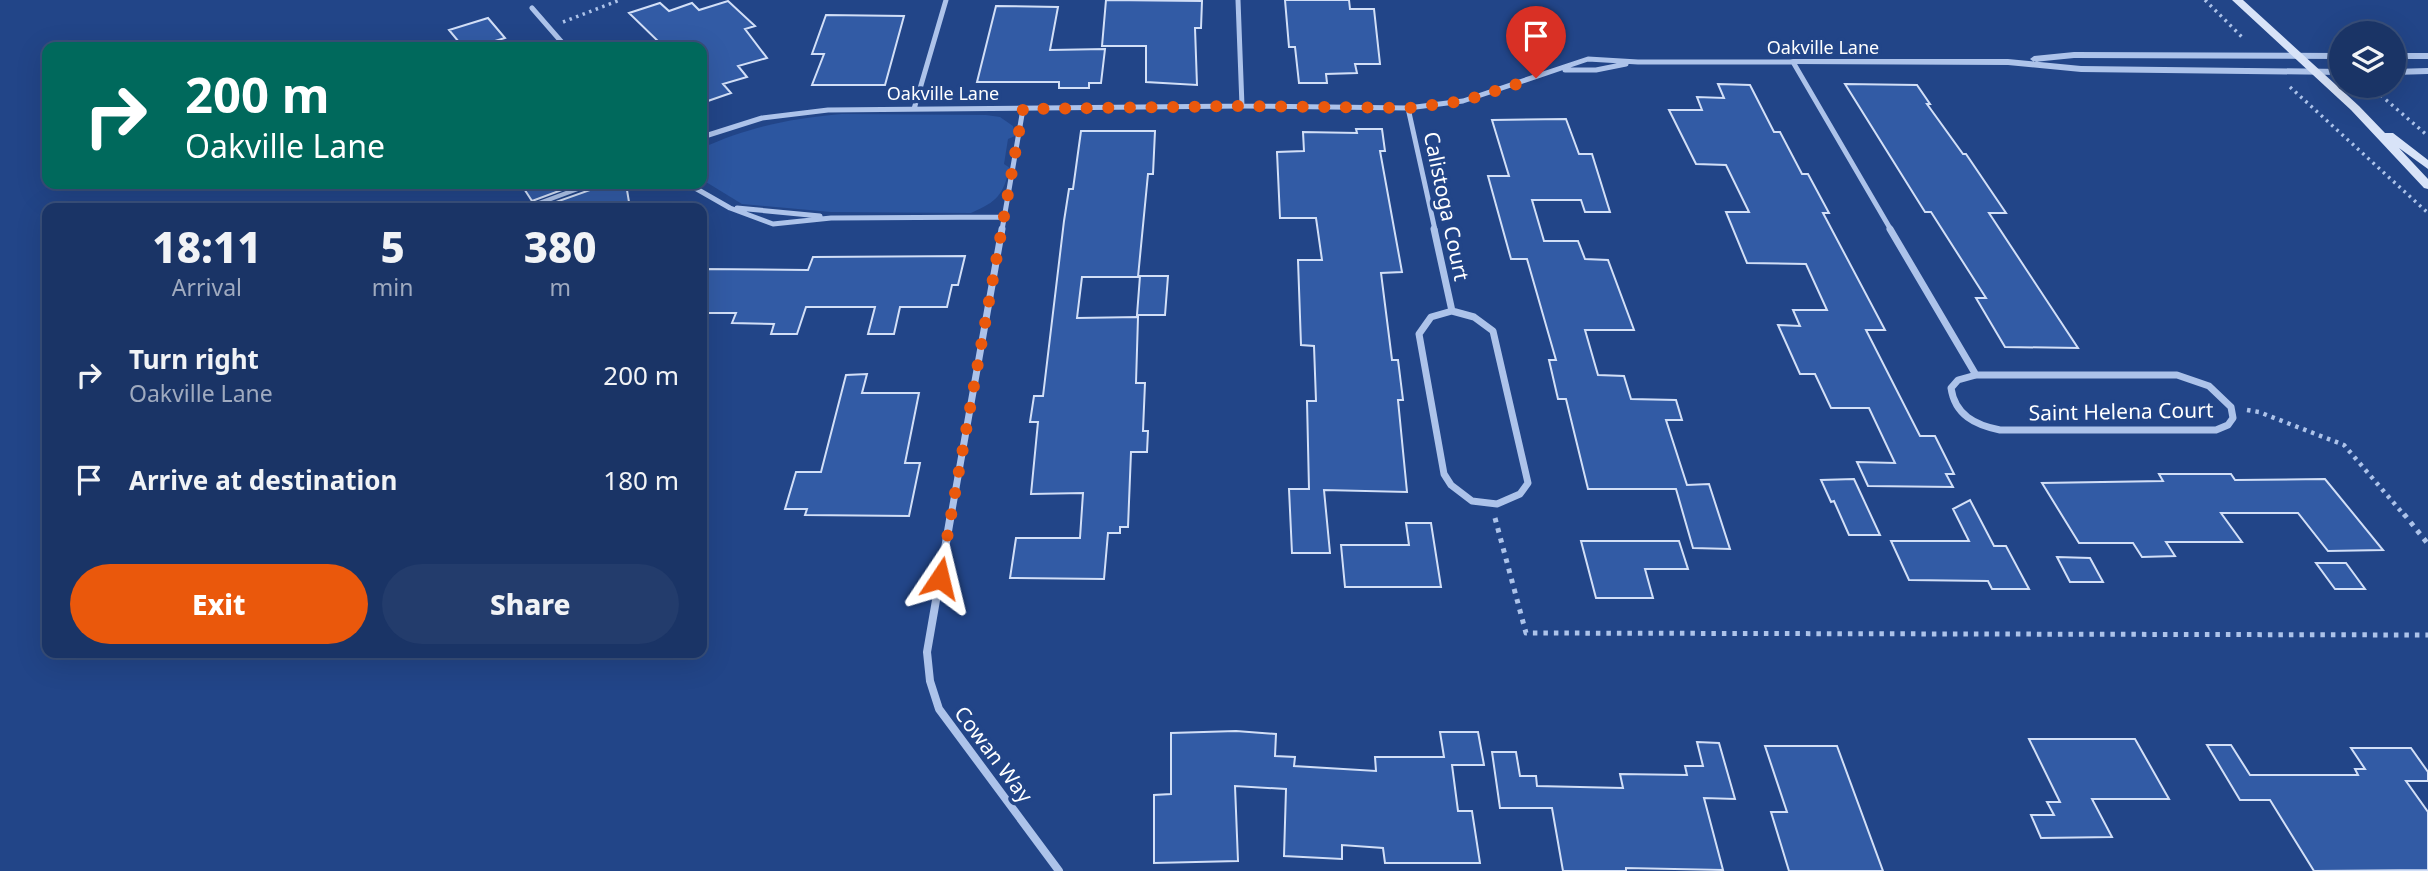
<!DOCTYPE html>
<style>
:root{--surface:#1a3466;--page:#233c6c;--text:#f1f3f6;--muted:#9faabf;--line:#384f7a;--accent:#ea580c}
body{margin:0;font-family:"Noto Sans",sans-serif;background:var(--page);color:var(--text);height:100vh;display:flex;flex-direction:column;font-size:26px;white-space:nowrap}
*{box-sizing:border-box;margin:0}
p{font-size:23px;color:var(--muted)}
.icon{flex:none;width:38px;height:38px;fill:none;stroke:currentColor;stroke-width:2;stroke-linecap:round;stroke-linejoin:round}
.map{position:relative;flex:1;overflow:hidden}
.panel{position:absolute;left:42px;top:203px;width:665px;height:455px;display:flex;flex-direction:column;background:var(--surface);border-radius:14px;box-shadow:0 7px 28px #0002,0 0 0 2px var(--line)}
.panel>*{flex:none}
.guide{position:absolute;left:42px;top:42px;width:665px;height:147px;border-radius:14px;box-shadow:0 7px 28px #0002,0 0 0 2px var(--line);background:#00695c;color:#fff;overflow:hidden}
.buttons{position:absolute;left:2329px;top:21px;display:grid;gap:14px}
.buttons a{display:grid;place-items:center;width:77px;height:77px;border-radius:50%;background:var(--surface);box-shadow:0 7px 28px #0002,0 0 0 2px var(--line);font-size:35px}
.pin{position:absolute;display:grid;place-items:center;width:60px;height:60px;color:#fff;margin:-72px -30px;border-radius:50% 50% 50% 0;rotate:-45deg;box-shadow:0 0 7px #0007}
.pin .icon{rotate:45deg}
.me{position:absolute;width:77px;margin:-38px;rotate:10deg;stroke-linejoin:round;filter:drop-shadow(0 0 5px #0008)}
.turn{display:flex;align-items:center;gap:24px;height:147px;padding:0 28px;font-size:32px}
.turn .icon{width:91px;height:91px;stroke-width:2.5}
.turn b{display:block;font-size:49px;line-height:60px}
.eta{display:flex;justify-content:space-evenly;align-items:center;height:119px;text-align:center}
.eta b{font-size:42px;font-weight:800;line-height:49px}
.action{display:flex;gap:14px;margin-top:auto;padding:14px 28px}
.action a{flex:1;height:80px;border-radius:42px;background:var(--accent);color:#fff;font-size:28px;font-weight:800;line-height:80px;text-align:center}
.action a+a{background:var(--page);color:var(--text)}
ul{padding:0;list-style:none}
li{display:flex;align-items:center;gap:21px;height:105px;padding:0 28px}
li div{flex:1}
li b{display:block;font-size:26px}
li em{font-style:normal}
.map>svg:first-child{display:block}
.green{fill:#2c56a0}
.building{fill:#325ba5;stroke:#d2dff7;stroke-width:2}
.lines{fill:none;stroke-linecap:round;stroke-linejoin:round}
.path-far2{stroke:#adc3ea;stroke-width:3.5;stroke-dasharray:2.5 4.5;stroke-linecap:butt}
.path-far1{stroke:#adc3ea;stroke-width:4.5;stroke-dasharray:3.5 5;stroke-linecap:butt}
.path{stroke:#adc3ea;stroke-width:5;stroke-dasharray:4.5 6;stroke-linecap:butt}
.service{stroke:#adc3ea;stroke-width:4.5}
.minor-far2{stroke:#adc3ea;stroke-width:5}
.minor-far1{stroke:#adc3ea;stroke-width:7}
.minor{stroke:#adc3ea;stroke-width:8}
.tertiary{fill:#adc3ea;fill-rule:evenodd}
.secondary{fill:#d8e3f8;fill-rule:evenodd}
.route{stroke:#ea580c;stroke-width:12;stroke-dasharray:0 21.6}
.labels{text-anchor:middle;dominant-baseline:central;stroke-width:7;stroke-linejoin:round;paint-order:stroke}
.far-street-label{font-size:18px;fill:#fff;stroke:#224588}
.street-label{font-size:21px;fill:#fff;stroke:#224588}
</style>
<div class="map">
<svg width="2428" height="871" viewBox="0 0 2428 871">
<rect width="100%" height="100%" fill="#224588"/>
<path class="green" d="M842,114L986,115L1000,117L1013,126L1015,136L1008,139L1004,164L1010,168C1002,196 998,201 971,213L831,212L742,204L706,182L702,175V148C751,126 789,119 842,114Z"/>
<path class="building" d="M1106,0L1202,1L1201,28H1195L1197,85L1146,82V46H1102Z
M1285,0H1349L1350,9H1374L1380,64H1355L1357,73L1326,74L1327,83H1299L1295,47H1289Z
M728,1L755,26L745,29L767,58L738,66L747,77L723,84L731,93L702,103V47H664L629,13L660,3L669,11L692,3L699,10Z
M996,6L1058,7L1050,50L1105,49L1101,83H1089V88H1059V82H977Z
M826,15L904,16L885,85H812L824,54H812Z
M488,18L505,38L475,47H463L449,30Z
M1718,84L1750,85L1774,132H1780L1802,174H1808L1829,213H1823L1885,330H1866L1920,436H1935L1954,474H1946L1953,487L1868,486L1857,462L1895,463L1869,408H1831L1815,374H1800L1778,325L1800,326L1793,310H1827L1806,264L1747,263L1726,212H1749L1726,165L1696,164L1669,110H1702L1697,97L1724,98Z
M1845,84L1917,85L1930,104H1927L1963,154H1966L2006,213H1989L2078,348L2005,347L1976,298H1986L1931,212H1925Z
M1566,119L1579,154H1592L1610,212H1585L1581,200H1532L1544,241H1578L1585,259L1608,260L1634,330H1585L1598,375L1624,376L1631,399L1676,400L1682,420H1666L1687,485L1709,484L1730,549L1693,548L1676,489H1588L1566,399H1558L1549,360H1556L1527,259H1511L1488,176H1509L1492,120Z
M1356,129H1382L1385,151H1380L1402,272L1381,273L1392,360H1398L1403,400H1398L1407,492L1324,490L1330,553H1292L1289,489H1309L1307,401H1316L1314,346L1301,345L1298,260H1322L1316,218H1280L1277,152L1304,151L1303,132L1357,133Z
M1081,131H1155L1153,174H1148L1138,277H1082L1077,318L1138,317L1136,383H1145L1143,431H1148L1147,452H1131L1128,527H1120V533H1108L1104,579L1010,578L1016,538H1080L1083,493L1031,494L1038,422H1030L1034,396H1043L1064,221L1069,189H1073Z
M521,184H578L532,201Z
M596,184H626L630,208H539L593,189Z
M965,256L958,285H952L947,307H900L894,334H868L875,307H806L797,334H771L774,324L732,323L736,313H702V269L808,270L813,257Z
M1140,276H1168L1165,315H1137Z
M867,374L862,393H919L905,463H920L909,516L805,515L807,509H785L796,472H821L846,375Z
M2159,474H2231L2235,480L2325,479L2383,550L2328,551L2298,513H2221L2242,542H2166L2175,556L2142,557L2133,543H2079L2042,483L2163,481Z
M1854,479L1880,535H1849L1834,501L1831,502L1821,480Z
M1970,500L1994,546H2006L2029,589H1992L1988,581L1909,580L1891,541H1969L1953,509Z
M1406,523H1431L1441,587H1345L1341,545H1409Z
M1581,541H1679L1688,569H1645L1653,598H1596Z
M2057,557L2090,558L2103,582H2070Z
M2316,563H2346L2365,589H2335Z
M1236,731L1276,734L1275,756L1295,757L1294,766L1376,771L1375,757H1444L1440,732H1478L1484,765H1452L1458,811H1472L1480,863H1385L1383,848L1342,845V859L1284,856L1286,789L1235,786L1238,861L1154,863V795L1171,794V733Z
M2029,739H2135L2169,799H2092L2112,837L2041,838L2031,815H2054L2047,802H2060Z
M1697,742L1719,743L1735,799L1704,798L1723,870L1626,868V871H1563L1552,808H1500L1492,752H1516L1520,776H1536L1537,786L1623,788L1620,774L1687,775L1685,766H1703Z
M2207,745H2231L2250,775H2358L2355,769H2365L2351,748H2411L2428,772V781H2406L2428,812V870L2314,871L2270,800H2240Z
M1765,746H1837L1883,871H1789L1771,812H1787Z"/>
<g class="lines">
<path class="path-far2" d="M2205,0L2244,39
M563,22L620,0
M2370,86L2428,136
M2290,87L2428,213"/>
<path class="path-far1" d="M2247,410L2259,412L2344,445L2405,516"/>
<path class="path" d="M2404,514L2428,544
M1495,518L1526,633L2428,635"/>
<path class="service" d="M526,208L591,184"/>
<path class="minor-far2" d="M1238,0L1242,106
M532,8L566,47
M1565,70H1596L1626,64
M1408,108L1435,230
M914,109L946,0
M702,137L762,118L828,110L1242,106L1408,108L1463,101L1588,59L1638,62H1793L1891,230
M688,184L730,208L773,224L831,218L1003,217
M737,208L820,216
M1002,230L1023,109"/>
<path class="minor-far1" d="M1434,229L1452,311
M1890,229L1976,375
M1452,311L1474,317L1493,331L1528,483L1520,494L1497,504L1472,501L1451,485L1444,474L1419,334L1431,317Z
M1976,375H2177L2209,386L2231,407L2233,418L2228,425L2216,430H2000C1975,425 1955,415 1951,388L1958,380Z
M951,516L1002,229"/>
<path class="minor" d="M951,514L927,652L930,681L939,709L1059,871"/>
<path class="tertiary" d="M2074,52L2342,53V59L2074,58L2034,62L2030,59L2034,56Z
M2394,53H2428V59H2394Z
M1793,59H2008L2081,66L2342,69V75L2081,72L2008,65L1790,64V60Z
M2428,68V74L2394,75V69Z"/>
<path class="secondary" d="M2232,0H2243L2359,106L2385,133H2393L2428,160V169L2399,148L2428,179V189L2424,188L2351,110Z"/>
</g>
<g class="lines">
<path class="route" d="M940,578L1023,109L1242,106L1408,108L1463,101L1536,78"/>
</g>
<g class="labels">
<g class="far-street-label">
<text x="1823" y="47">Oakville Lane</text>
<text x="943" y="93">Oakville Lane</text>
</g>
<g class="street-label">
<text transform="translate(1447 206) rotate(78)">Calistoga Court</text>
<text transform="translate(2121 411) rotate(-1)">Saint Helena Court</text>
<text transform="translate(994 754) rotate(53)">Cowan Way</text>
</g>
</g>
</svg>
<div class="buttons">
<a><svg class="icon" aria-label="layers" viewBox="0 0 24 24"><path d="M12 4l9 5-9 5-9-5zM3 14l9 5 9-5"/></svg></a>
</div>
<div class="pin" style="left:1536px;top:78px;background:#d93025"><svg class="icon" aria-label="arrive" viewBox="0 0 24 24"><path d="M6 21V4h12l-3 4 3 4H6"/></svg></div>
<svg class="me" style="left:940px;top:578px" viewBox="-20 -20 40 40"><path d="M0-17L14 15 0 8-14 15z" fill="#ea580c" stroke="#fff" stroke-width="4"/></svg>
<div class="guide">
<div class="turn"><svg class="icon" aria-label="right" viewBox="0 0 24 24"><path d="M7 20v-9h11M14 6l5 5-5 5"/></svg><div><b>200 m</b>Oakville Lane</div></div>
</div>
<section class="panel">
<div class="eta">
<div><b>18:11</b><p>Arrival</p></div>
<div><b>5</b><p>min</p></div>
<div><b>380</b><p>m</p></div>
</div>
<ul>
<li><svg class="icon" aria-label="right" viewBox="0 0 24 24"><path d="M7 20v-9h11M14 6l5 5-5 5"/></svg><div><b>Turn right</b><p>Oakville Lane</p></div><em>200 m</em></li>
<li><svg class="icon" aria-label="arrive" viewBox="0 0 24 24"><path d="M6 21V4h12l-3 4 3 4H6"/></svg><div><b>Arrive at destination</b></div><em>180 m</em></li>
</ul>
<div class="action"><a>Exit</a><a>Share</a></div>
</section>
</div>
